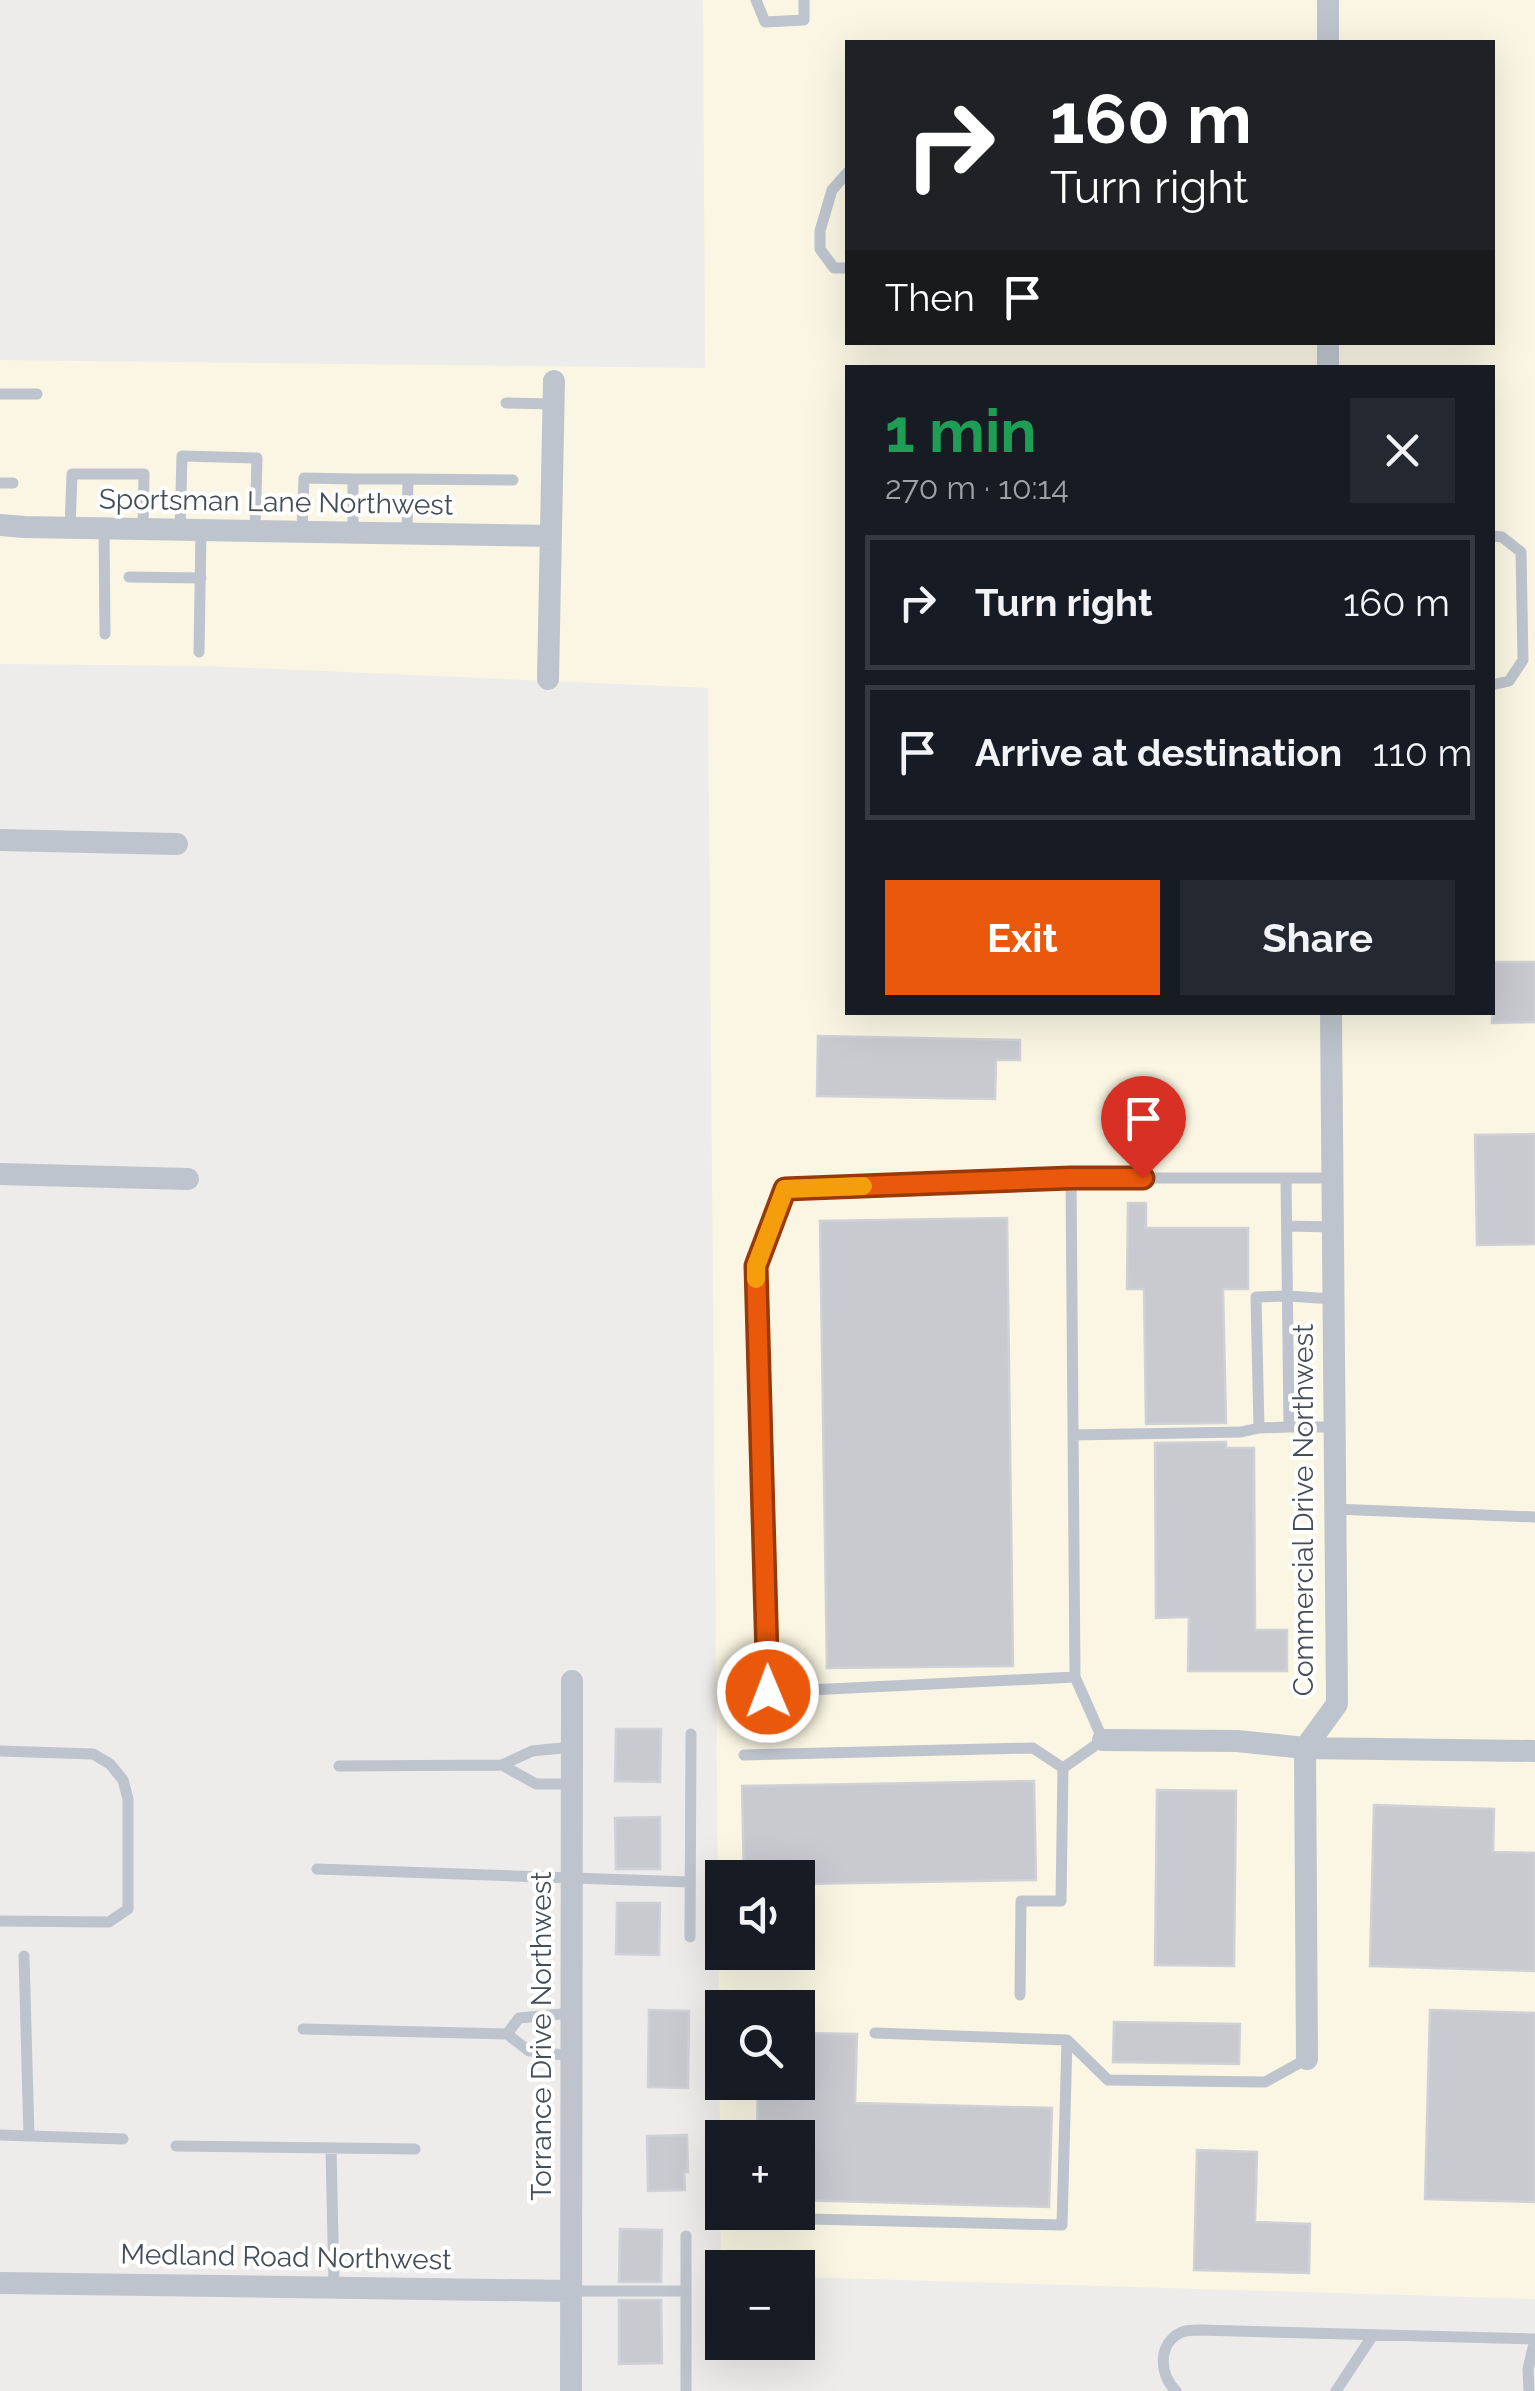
<!DOCTYPE html>
<meta charset="utf-8">
<style>
:root{--surface:#171b24;--page:#242831;--text:#f1f3f6;--muted:#9ea1a6;--line:#363941;--accent:#ea580c}
body{margin:0;font-family:Raleway,sans-serif;background:var(--page);color:var(--text);height:100vh;display:flex;flex-direction:column;font-size:38px;white-space:nowrap}
*{box-sizing:border-box;margin:0}
p{font-size:32px;color:var(--muted)}
.icon{flex:none;width:55px;height:55px;fill:none;stroke:currentColor;stroke-width:2;stroke-linecap:round;stroke-linejoin:round}
.map{position:relative;flex:1;overflow:hidden}
.sheet{position:absolute;left:845px;top:365px;width:650px;height:650px;display:flex;flex-direction:column;background:var(--surface);border-radius:0px;box-shadow:0 10px 40px #0002}
.sheet>*{flex:none}
.banner{position:absolute;left:845px;top:40px;width:650px;height:305px;border-radius:0px;box-shadow:0 10px 40px #0002;background:#202124;color:#fff;overflow:hidden}
.tools{position:absolute;left:705px;top:1860px;display:grid;gap:20px}
.tools a{display:grid;place-items:center;width:110px;height:110px;border-radius:0px;background:var(--surface);box-shadow:0 10px 40px #0002;font-size:50px}
.pin{position:absolute;display:grid;place-items:center;width:85px;height:85px;color:#fff;margin:-102px -42px;border-radius:50% 50% 50% 0;rotate:-45deg;box-shadow:0 0 10px #0007}
.pin .icon{rotate:45deg}
.me{position:absolute;width:110px;margin:-55px;rotate:359deg;stroke-linejoin:round;filter:drop-shadow(0 0 8px #0008)}
.turn{display:flex;align-items:center;gap:35px;height:210px;padding:0 40px;font-size:45px}
.turn .icon{width:130px;height:130px;stroke-width:2.5}
.turn b{display:block;font-size:70px;line-height:85px}
.then{display:flex;align-items:center;height:95px;padding:0 40px;background:#0003;gap:20px;font-size:38px}
.round{display:grid;place-items:center;flex:none;width:105px;height:105px;border-radius:0px;background:var(--page)}
.head{display:flex;align-items:center;justify-content:space-between;height:170px;padding:0 40px}
h1{font-size:60px;font-weight:700;line-height:75px;color:#1e9e55}
.primary-button{display:flex;gap:20px;margin-top:auto;padding:20px 40px}
.primary-button a{flex:1;height:115px;border-radius:0px;background:var(--accent);color:#fff;font-size:40px;font-weight:700;line-height:115px;text-align:center}
.primary-button a+a{background:var(--page);color:var(--text)}
ul{padding:0;list-style:none}
li{display:flex;align-items:center;gap:30px;height:135px;margin:0 20px 15px;padding:0 20px;border:5px solid var(--line);border-radius:0px}
li div{flex:1}
li b{display:block;font-size:38px}
li em{font-style:normal}
.map>svg:first-child{display:block}
.commercial{fill:#faf6e3;fill-rule:evenodd}
.building{fill:#c8cad0;stroke:#cfd1d7;stroke-width:2.5}
.lines{fill:none;stroke-linecap:round;stroke-linejoin:round}
.service{stroke:#bdc4cd;stroke-width:11}
.minor{stroke:#bdc4cd;stroke-width:22}
.route-casing{stroke:#983908;stroke-width:25}
.route{stroke:#ea580c;stroke-width:18}
.slow{stroke:#f59e0b;stroke-width:18}
.labels{text-anchor:middle;dominant-baseline:central;stroke-width:8;stroke-linejoin:round;paint-order:stroke}
.street-label{font-size:28px;fill:#454d57;stroke:#fff}
</style>
<div class="map">
<svg width="1535" height="2391" viewBox="0 0 1535 2391">
<rect width="100%" height="100%" fill="#eeebeb"/>
<path class="commercial" d="M703,0H1535V2299L798,2277V2268H722L721,2275L708,688L207,666L0,664V360L705,368ZM848,42H1492V342H848ZM848,368H1492V1012H848ZM722,1878H798V1952H722ZM722,2008H798V2082H722ZM722,2138H798V2212H722Z"/>
<path class="building" d="M1492,962H1535V1022L1492,1023Z
M818,1036L1020,1040V1060H996L995,1099L817,1096Z
M1535,1134V1244L1477,1245L1475,1135Z
M1128,1203H1146V1228H1248V1289H1223L1226,1423L1146,1424L1144,1289H1127Z
M1007,1218L1013,1666L827,1668L820,1221Z
M1226,1442V1448H1254L1255,1630H1287V1671H1188L1189,1617L1156,1618L1155,1443Z
M616,1729H661L660,1782L615,1781Z
M1034,1781L1036,1880L798,1884V1878H744L742,1786Z
M1157,1790L1236,1791L1234,1966L1155,1965Z
M1374,1805L1494,1809L1493,1852L1535,1853V1971L1370,1966Z
M660,1817V1869H616L615,1818Z
M617,1903H660L659,1955L616,1954Z
M649,2010L689,2011L688,2088L648,2087Z
M1430,2010L1535,2013V2202L1425,2199Z
M1114,2022L1240,2024L1239,2064L1113,2062Z
M798,2033L857,2034L855,2103L1052,2108L1049,2207L798,2200V2138H757L758,2082H798Z
M687,2135L688,2172H684L685,2190L648,2191L647,2136Z
M1197,2150L1257,2152L1255,2222L1310,2224L1309,2273L1194,2270Z
M620,2229L662,2230L661,2282H619Z
M619,2300H661L662,2363L619,2364Z"/>
<g class="lines">
<path class="service" d="M756,0L765,22L804,20V0
M848,172L832,190L820,231V249L834,268H848
M0,394H37
M506,403L553,404
M0,483H13
M70,528L72,474H144L143,529
M104,529L105,634
M180,530L182,456L257,458L255,531
M302,532L304,478L353,479
M353,533V479H408
M407,534L408,479L513,480
M1492,536L1502,537L1521,552L1523,660L1509,681L1492,685
M129,577L201,578
M199,652L201,530
M1286,1178L1289,1427L1259,1428L1256,1297L1288,1296L1333,1299
M1287,1226L1333,1227
M1289,1427H1334
M1073,1435L1241,1432L1259,1428
M1334,1509L1535,1517
M1075,1677L768,1692L756,1266L785,1189L1071,1178H1333
M0,1751L93,1754L110,1764L123,1780L128,1799V1909L109,1922L0,1921
M744,1755L1033,1748L1063,1768
M502,1765L532,1751L572,1747
M339,1766L502,1765L536,1784H572
M317,1869L689,1882
M690,1937L691,1734
M24,1956L29,2136
M1020,1995L1021,1901H1061L1063,1768L1103,1740L1075,1677L1071,1178
M303,2029L507,2034L529,2051L571,2056
M875,2033L1067,2040L1108,2080L1265,2082L1307,2059
M507,2034L519,2018L571,2013
M0,2135L123,2139
M176,2146L415,2149
M331,2148L334,2287
M766,2218L1062,2225L1067,2040
M571,2291H686
M686,2391V2236
M1176,2391C1159,2375 1157,2343 1182,2332C1188,2330 1194,2330 1200,2330L1534,2339
M1336,2391L1373,2335
M1529,2391L1528,2369L1535,2339"/>
<path class="minor" d="M1328,0V42
M1328,342V368
M0,525L24,527L551,536
M548,679L554,381
M0,840L177,844
M0,1174L188,1179
M1103,1740L1237,1741L1305,1748L1535,1751
M1307,2059L1305,1748L1337,1704L1331,1012
M0,2283L571,2291
M571,2391L572,1681"/>
</g>
<g class="lines">
<defs>
<path id="route" d="M768,1692L756,1266L785,1189L1071,1178H1143"/>
</defs>
<use href="#route" class="route-casing"/>
<use href="#route" class="route"/>
<path class="slow" d="M756,1279V1266L785,1189L863,1186"/>
</g>
<g class="labels">
<g class="street-label">
<text transform="translate(276 502) rotate(1)">Sportsman Lane Northwest</text>
<text transform="translate(1303 1510) rotate(-90)">Commercial Drive Northwest</text>
<text transform="translate(541 2036) rotate(-90)">Torrance Drive Northwest</text>
<text transform="translate(286 2257) rotate(1)">Medland Road Northwest</text>
</g>
</g>
</svg>
<div class="tools">
<a><svg class="icon" aria-label="sound" viewBox="0 0 24 24"><path d="M4 9h4l5-4v14l-5-4H4zM17 9q2 3 0 6"/></svg></a>
<a><svg class="icon" aria-label="search" viewBox="0 0 24 24"><circle cx="10" cy="10" r="6"/><path d="M15 15l6 6"/></svg></a>
<a>+</a>
<a>−</a>
</div>
<div class="pin" style="left:1143px;top:1178px;background:#d93025"><svg class="icon" aria-label="arrive" viewBox="0 0 24 24"><path d="M6 21V4h12l-3 4 3 4H6"/></svg></div>
<svg class="me" style="left:768px;top:1692px" viewBox="-20 -20 40 40"><circle r="17" fill="#ea580c" stroke="#fff" stroke-width="3"/><path d="M0-11L8 9 0 5-8 9z" fill="#fff"/></svg>
<div class="banner">
<div class="turn"><svg class="icon" aria-label="right" viewBox="0 0 24 24"><path d="M7 20v-9h11M14 6l5 5-5 5"/></svg><div><b>160 m</b>Turn right</div></div>
<div class="then">Then<svg class="icon" aria-label="arrive" viewBox="0 0 24 24"><path d="M6 21V4h12l-3 4 3 4H6"/></svg></div>
</div>
<section class="sheet">
<div class="head"><div><h1>1 min</h1><p>270 m · 10:14</p></div><a class="round"><svg class="icon" aria-label="close" viewBox="0 0 24 24"><path d="M6 6l12 12M18 6L6 18"/></svg></a></div>
<ul>
<li><svg class="icon" aria-label="right" viewBox="0 0 24 24"><path d="M7 20v-9h11M14 6l5 5-5 5"/></svg><div><b>Turn right</b></div><em>160 m</em></li>
<li><svg class="icon" aria-label="arrive" viewBox="0 0 24 24"><path d="M6 21V4h12l-3 4 3 4H6"/></svg><div><b>Arrive at destination</b></div><em>110 m</em></li>
</ul>
<div class="primary-button"><a>Exit</a><a>Share</a></div>
</section>
</div>
